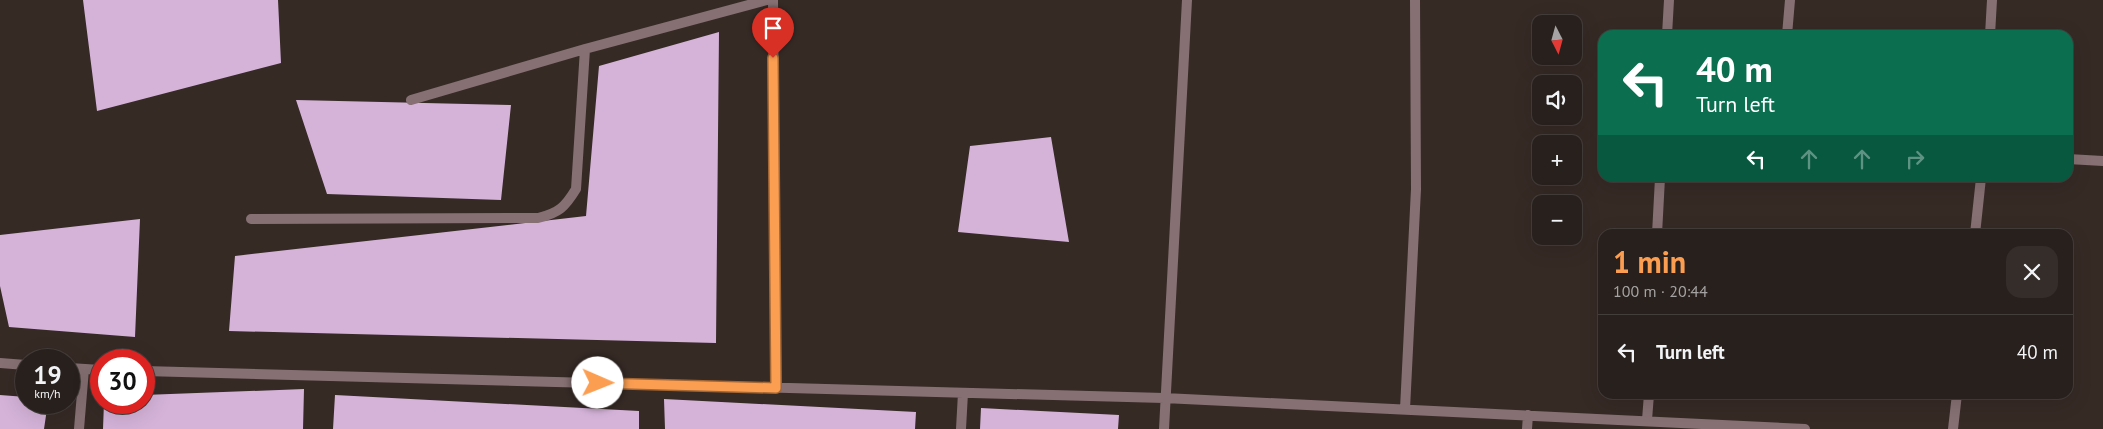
<!DOCTYPE html>
<meta charset="utf-8">
<style>
:root{--surface:#28201c;--page:#342d29;--text:#f1f3f6;--muted:#a5a3a3;--line:#443e3b;--accent:#fb9e52}
body{margin:0;font-family:"PT Sans",sans-serif;background:var(--page);color:var(--text);height:100vh;display:flex;flex-direction:column;font-size:19px;white-space:nowrap}
*{box-sizing:border-box;margin:0}
p{font-size:16px;color:var(--muted)}
.icon{flex:none;width:28px;height:28px;fill:none;stroke:currentColor;stroke-width:2;stroke-linecap:round;stroke-linejoin:round}
.map{position:relative;flex:1;overflow:hidden}
.panel{position:absolute;left:1598px;top:229px;width:475px;height:170px;display:flex;flex-direction:column;background:var(--surface);border-radius:15px;box-shadow:0 5px 20px #0002,0 0 0 1px var(--line)}
.panel>*{flex:none}
.guide{position:absolute;left:1598px;top:30px;width:475px;height:152px;border-radius:15px;box-shadow:0 5px 20px #0002,0 0 0 1px var(--line);background:#0b6e4f;color:#fff;overflow:hidden}
.needle{width:32px;rotate:174deg}
.tools{position:absolute;left:1532px;top:15px;display:grid;gap:10px}
.tools a{display:grid;place-items:center;width:50px;height:50px;border-radius:10px;background:var(--surface);box-shadow:0 5px 20px #0002,0 0 0 1px var(--line);font-size:25px}
.speed{position:absolute;left:15px;top:349px;display:flex;gap:10px;font-size:25px;font-weight:700;text-align:center}
.speed>*{display:grid;place-content:center;width:65px;height:65px;border-radius:50%;background:var(--surface);box-shadow:0 5px 20px #0002,0 0 0 1px var(--line);line-height:1}
.speed small{font-size:12px;font-weight:400}
.speed .limit{border:8px solid #d22;background:#fff;color:#111}
.pin{position:absolute;display:grid;place-items:center;width:42px;height:42px;color:#fff;margin:-51px -21px;border-radius:50% 50% 50% 0;rotate:-45deg;box-shadow:0 0 5px #0007}
.pin .icon{rotate:45deg}
.me{position:absolute;width:55px;margin:-28px;rotate:91deg;stroke-linejoin:round;filter:drop-shadow(0 0 4px #0008)}
.turn{display:flex;align-items:center;gap:18px;height:105px;padding:0 15px;font-size:22px}
.turn .icon{width:65px;height:65px;stroke-width:2.5}
.turn b{display:block;font-size:35px;line-height:42px}
.lanes{display:flex;align-items:center;height:48px;padding:0 15px;background:#0003;justify-content:center;gap:25px;direction:ltr}
.lanes .off{opacity:.35}
.round{display:grid;place-items:center;flex:none;width:52px;height:52px;border-radius:15px;background:var(--page)}
.head{display:flex;align-items:center;justify-content:space-between;height:85px;padding:0 15px}
h1{font-size:30px;font-weight:600;line-height:38px;color:var(--accent)}
ul{padding:0;list-style:none}
li{display:flex;align-items:center;gap:15px;height:75px;padding:0 15px;border-top:1px solid var(--line)}
li div{flex:1}
li b{display:block;font-size:19px}
li em{font-style:normal}
.map>svg:first-child{display:block}
.building{fill:#d5b3d9}
.lines{fill:none;stroke-linecap:round;stroke-linejoin:round}
.street{stroke:#867073;stroke-width:10}
.route-casing{stroke:#a36735;stroke-width:12}
.route{stroke:#fb9e52;stroke-width:9}
</style>
<div class="map">
<svg width="2103" height="429" viewBox="0 0 2103 429">
<rect width="100%" height="100%" fill="#362a25"/>
<path class="building" d="M83,0H278L281,63L97,111Z
M719,32L716,343L229,331L235,256L586,216L599,66Z
M296,100L511,105L501,200L327,194Z
M1051,137L1069,242L958,232L970,146Z
M140,219L135,337L9,327L0,286V235Z
M304,389L303,429H103L104,402H144V395Z
M0,395L26,397V402H48L44,429H0Z
M335,395L639,411V429H333Z
M664,399L916,412L915,429H665Z
M981,408L1119,415L1118,429H980Z"/>
<g class="lines">
<path class="street" d="M773,0L776,388
M1667,35L1669,0
M1787,35L1790,0
M1990,35L1992,0
M411,100L585,49L767,0
M2068,159L2103,161
M251,219L538,218C559,213 565,207 576,189L585,49
M1657,234L1660,178
M1975,234L1981,178
M0,363L26,365
M69,368L101,370
M144,371L1164,398L1805,429
M1405,409L1416,189L1415,0
M1647,420L1649,394
M79,429L84,369
M961,429L963,393
M1164,429L1187,0
M1527,429L1528,415
M1953,429L1957,394"/>
</g>
<g class="lines">
<defs>
<path id="route" d="M598,383L776,388L773,58"/>
</defs>
<use href="#route" class="route-casing"/>
<use href="#route" class="route"/>
</g>
</svg>
<div class="tools">
<a><svg class="needle" viewBox="-14 -14 28 28"><path d="M0-13l5 13h-10z" fill="#e53935"/><path d="M0 13l5-13h-10z" fill="#a5a3a3"/></svg></a>
<a><svg class="icon" aria-label="sound" viewBox="0 0 24 24"><path d="M4 9h4l5-4v14l-5-4H4zM17 9q2 3 0 6"/></svg></a>
<a>+</a>
<a>−</a>
</div>
<div class="speed"><div>19<small>km/h</small></div><div class="limit">30</div></div>
<div class="pin" style="left:773px;top:58px;background:#d93025"><svg class="icon" aria-label="arrive" viewBox="0 0 24 24"><path d="M6 21V4h12l-3 4 3 4H6"/></svg></div>
<svg class="me" style="left:598px;top:383px" viewBox="-20 -20 40 40"><circle r="19" fill="#fff"/><path d="M0-13L10 11 0 6-10 11z" fill="#fb9e52"/></svg>
<div class="guide">
<div class="turn"><svg class="icon" aria-label="left" viewBox="0 0 24 24"><path d="M17 20v-9H6M10 6l-5 5 5 5"/></svg><div><b>40 m</b>Turn left</div></div>
<div class="lanes"><svg class="icon" aria-label="left" viewBox="0 0 24 24"><path d="M17 20v-9H6M10 6l-5 5 5 5"/></svg><svg class="icon off" aria-label="ahead" viewBox="0 0 24 24"><path d="M12 20V5M6 11l6-6 6 6"/></svg><svg class="icon off" aria-label="ahead" viewBox="0 0 24 24"><path d="M12 20V5M6 11l6-6 6 6"/></svg><svg class="icon off" aria-label="right" viewBox="0 0 24 24"><path d="M7 20v-9h11M14 6l5 5-5 5"/></svg></div>
</div>
<section class="panel">
<div class="head"><div><h1>1 min</h1><p>100 m · 20:44</p></div><a class="round"><svg class="icon" aria-label="close" viewBox="0 0 24 24"><path d="M6 6l12 12M18 6L6 18"/></svg></a></div>
<ul>
<li><svg class="icon" aria-label="left" viewBox="0 0 24 24"><path d="M17 20v-9H6M10 6l-5 5 5 5"/></svg><div><b>Turn left</b></div><em>40 m</em></li>
</ul>
</section>
</div>
